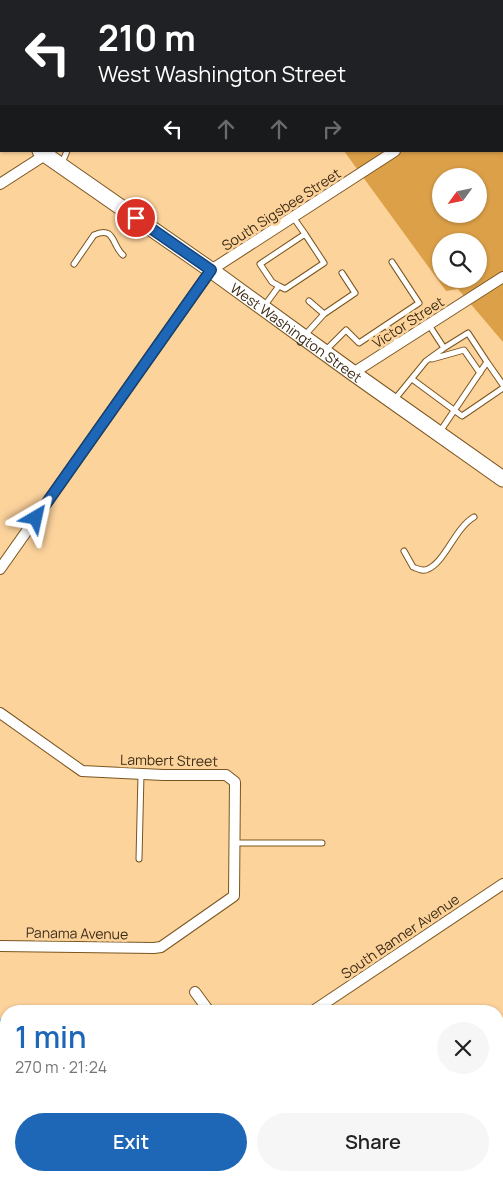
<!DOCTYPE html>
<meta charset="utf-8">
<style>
:root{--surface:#fff;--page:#f6f6f6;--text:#222;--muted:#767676;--accent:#1e67b7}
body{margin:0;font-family:Manrope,sans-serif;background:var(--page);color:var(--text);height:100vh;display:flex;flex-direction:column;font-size:19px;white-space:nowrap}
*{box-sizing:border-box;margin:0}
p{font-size:16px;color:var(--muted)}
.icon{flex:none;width:28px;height:28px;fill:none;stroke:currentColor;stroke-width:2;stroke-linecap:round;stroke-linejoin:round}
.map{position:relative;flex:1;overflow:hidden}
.side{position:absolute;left:0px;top:1005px;width:504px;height:176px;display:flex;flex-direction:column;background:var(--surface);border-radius:20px 20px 0 0;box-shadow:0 1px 4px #0004}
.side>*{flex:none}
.banner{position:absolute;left:0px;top:0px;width:504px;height:152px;box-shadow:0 1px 4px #0004;background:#202124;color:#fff;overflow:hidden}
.needle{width:32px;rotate:237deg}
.fabs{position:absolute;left:432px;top:168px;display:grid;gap:10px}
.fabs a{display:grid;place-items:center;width:55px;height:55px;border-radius:50%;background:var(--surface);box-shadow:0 1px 4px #0004;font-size:25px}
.pin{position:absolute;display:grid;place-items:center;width:42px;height:42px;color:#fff;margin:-21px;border:2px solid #fff;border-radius:50%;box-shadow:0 1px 5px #0007}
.me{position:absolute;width:55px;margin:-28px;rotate:36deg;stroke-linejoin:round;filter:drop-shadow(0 0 4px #0008)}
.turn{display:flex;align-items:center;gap:18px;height:105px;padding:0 15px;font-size:22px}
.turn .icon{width:65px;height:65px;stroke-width:2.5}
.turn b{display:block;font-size:35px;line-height:42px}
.lanes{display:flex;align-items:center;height:48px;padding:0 15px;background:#0003;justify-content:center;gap:25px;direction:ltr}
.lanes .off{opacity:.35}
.round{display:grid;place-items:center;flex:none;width:52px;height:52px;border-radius:26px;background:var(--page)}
.head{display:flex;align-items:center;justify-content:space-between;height:85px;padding:0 15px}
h1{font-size:30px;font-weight:600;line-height:38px;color:var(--accent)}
.action{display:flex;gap:10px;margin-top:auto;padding:10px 15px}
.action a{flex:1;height:58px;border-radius:30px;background:var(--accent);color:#fff;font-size:20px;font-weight:600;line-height:58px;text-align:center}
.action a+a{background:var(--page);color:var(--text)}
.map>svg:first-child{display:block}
.green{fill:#dca049;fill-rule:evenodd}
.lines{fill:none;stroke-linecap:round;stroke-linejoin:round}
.stream{stroke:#8abcf8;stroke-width:3}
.service-casing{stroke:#7a551f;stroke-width:7}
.minor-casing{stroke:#7a551f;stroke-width:12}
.primary-casing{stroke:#7a551f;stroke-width:17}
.service{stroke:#fff;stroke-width:5}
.minor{stroke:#fff;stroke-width:10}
.primary{stroke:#fff;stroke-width:15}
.route-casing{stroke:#144377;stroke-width:12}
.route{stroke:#1e67b7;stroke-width:9}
.labels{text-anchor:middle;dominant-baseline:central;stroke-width:5;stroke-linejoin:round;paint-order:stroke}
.street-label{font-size:14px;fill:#3b2b15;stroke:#fdd39c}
</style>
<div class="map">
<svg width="503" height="1181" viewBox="0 0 503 1181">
<rect width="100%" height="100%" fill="#fdd39c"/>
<path class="green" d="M62,0H503V342L458,289L446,291L344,151H502V1H61ZM441,176H479V214H441ZM441,241H479V279H441Z"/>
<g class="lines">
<path class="stream" d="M0,1020L6,1021
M220,1175L224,1181"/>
<defs>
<path id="service" d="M62,163L67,151
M293,217L305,234
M74,264L94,235C115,225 112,246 123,255
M309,301L324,314
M265,305L279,286L285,289L324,263L305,234L260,264L272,282L279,286
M386,325L399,344
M429,325L444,348L468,333L487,362L439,433
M305,335L324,314L355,293L342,273
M326,350L346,330L359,343L419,303L392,262
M432,359L464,350L480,373
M487,362L503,385
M412,379L462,416L503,388
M395,399L426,361L444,348
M404,551L413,567C418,569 423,572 428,569C445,562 455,528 474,517
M235,843H322
M139,859L141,774"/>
<path id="minor" d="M427,0L428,1
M502,77H503
M502,110H503
M0,184L45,155
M353,373L503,277
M0,569L211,270L395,151
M0,713L82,771L163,775H226L235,782L234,896L161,947L154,948L0,946
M195,992L209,1011
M313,1011L503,884
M0,1057L5,1055
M498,1074L503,1071
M320,1175L324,1181
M130,1181L139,1175
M337,1181L346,1175"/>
<g id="primary">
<path d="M0,122L1,123"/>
<path id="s1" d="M40,151L211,270L353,373L503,479"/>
</g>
</defs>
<use href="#service" class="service-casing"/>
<use href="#minor" class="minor-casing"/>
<use href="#primary" class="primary-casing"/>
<use href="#service" class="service"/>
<use href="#minor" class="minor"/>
<use href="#primary" class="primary"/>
</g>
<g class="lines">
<defs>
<path id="route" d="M36,518L211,270L136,218"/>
</defs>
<use href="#route" class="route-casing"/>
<use href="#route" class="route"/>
</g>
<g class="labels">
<g class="street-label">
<text transform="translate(281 209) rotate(-33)">South Sigsbee Street</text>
<text transform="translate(408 322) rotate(-33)">Victor Street</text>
<text stroke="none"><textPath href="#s1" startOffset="314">West Washington Street</textPath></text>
<text transform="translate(169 760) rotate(1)">Lambert Street</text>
<text transform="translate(77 933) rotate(1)">Panama Avenue</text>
<text transform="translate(400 936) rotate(-34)">South Banner Avenue</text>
</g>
</g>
</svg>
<div class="fabs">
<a><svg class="needle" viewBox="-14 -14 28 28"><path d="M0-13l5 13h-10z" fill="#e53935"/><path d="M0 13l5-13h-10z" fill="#767676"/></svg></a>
<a><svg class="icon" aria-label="search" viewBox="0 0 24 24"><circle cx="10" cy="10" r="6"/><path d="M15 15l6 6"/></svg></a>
</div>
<div class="pin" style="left:136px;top:218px;background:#d93025"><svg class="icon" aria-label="arrive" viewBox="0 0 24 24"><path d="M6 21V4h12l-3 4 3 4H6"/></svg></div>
<svg class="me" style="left:36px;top:518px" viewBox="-20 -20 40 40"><path d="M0-17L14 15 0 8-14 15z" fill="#1e67b7" stroke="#fff" stroke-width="4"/></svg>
<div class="banner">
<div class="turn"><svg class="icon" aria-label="left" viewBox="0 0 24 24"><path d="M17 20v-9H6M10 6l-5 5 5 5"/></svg><div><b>210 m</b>West Washington Street</div></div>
<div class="lanes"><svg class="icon" aria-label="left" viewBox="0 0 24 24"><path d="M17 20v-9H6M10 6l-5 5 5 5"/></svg><svg class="icon off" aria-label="ahead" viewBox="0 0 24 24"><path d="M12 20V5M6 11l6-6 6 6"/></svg><svg class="icon off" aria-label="ahead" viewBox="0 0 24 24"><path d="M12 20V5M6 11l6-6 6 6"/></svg><svg class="icon off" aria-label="right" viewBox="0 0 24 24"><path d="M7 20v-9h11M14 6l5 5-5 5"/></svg></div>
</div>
<section class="side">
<div class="head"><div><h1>1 min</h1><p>270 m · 21:24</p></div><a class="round"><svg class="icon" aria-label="close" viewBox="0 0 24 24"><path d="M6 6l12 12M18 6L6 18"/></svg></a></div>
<div class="action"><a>Exit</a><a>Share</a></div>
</section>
</div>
